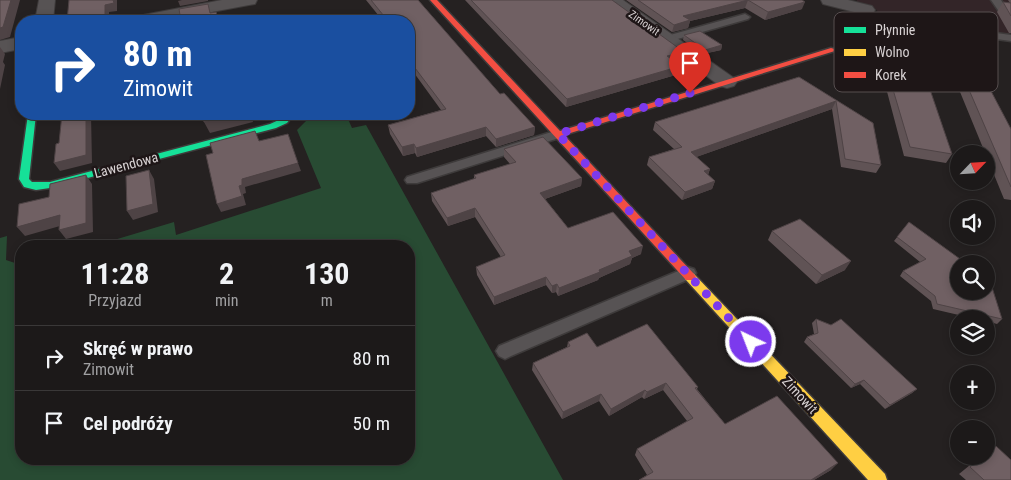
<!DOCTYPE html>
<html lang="pl">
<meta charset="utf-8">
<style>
:root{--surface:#1c1919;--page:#292626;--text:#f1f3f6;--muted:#a0a0a2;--line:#3a3838}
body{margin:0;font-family:"Roboto Condensed",sans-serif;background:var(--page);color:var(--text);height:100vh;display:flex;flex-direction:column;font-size:19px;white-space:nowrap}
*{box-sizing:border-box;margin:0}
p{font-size:16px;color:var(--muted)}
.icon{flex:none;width:28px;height:28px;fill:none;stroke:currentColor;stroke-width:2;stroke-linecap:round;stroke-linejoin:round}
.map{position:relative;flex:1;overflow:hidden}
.sheet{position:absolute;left:15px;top:240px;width:400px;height:225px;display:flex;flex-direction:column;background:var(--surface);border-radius:20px;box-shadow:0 2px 8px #0003,0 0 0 1px var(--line)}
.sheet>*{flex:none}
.hud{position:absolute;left:15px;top:15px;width:400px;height:105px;border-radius:20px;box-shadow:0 2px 8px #0003,0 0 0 1px var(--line);background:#1a4fa0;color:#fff;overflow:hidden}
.needle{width:32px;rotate:65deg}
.controls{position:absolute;left:950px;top:145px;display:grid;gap:10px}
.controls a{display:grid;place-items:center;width:45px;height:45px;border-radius:50%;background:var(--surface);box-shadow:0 2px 8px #0003,0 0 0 1px var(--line);font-size:25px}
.pin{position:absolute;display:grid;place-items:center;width:42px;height:42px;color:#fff;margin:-51px -21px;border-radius:50% 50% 50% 0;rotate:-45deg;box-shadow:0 0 5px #0007}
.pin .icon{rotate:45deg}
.me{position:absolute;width:55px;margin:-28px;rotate:317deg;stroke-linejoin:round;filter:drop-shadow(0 0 4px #0008)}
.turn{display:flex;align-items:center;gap:18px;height:105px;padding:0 25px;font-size:22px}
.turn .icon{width:65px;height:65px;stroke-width:2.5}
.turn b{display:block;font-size:35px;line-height:42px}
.eta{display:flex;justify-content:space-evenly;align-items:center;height:85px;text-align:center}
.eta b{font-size:30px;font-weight:700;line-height:35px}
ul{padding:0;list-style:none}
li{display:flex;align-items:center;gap:15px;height:65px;padding:0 25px;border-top:1px solid var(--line)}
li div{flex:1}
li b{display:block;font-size:19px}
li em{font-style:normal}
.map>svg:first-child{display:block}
.built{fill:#332528}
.green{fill:#284b33}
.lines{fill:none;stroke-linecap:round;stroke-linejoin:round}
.lane-casing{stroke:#3e3b3b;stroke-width:3}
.street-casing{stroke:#3e3b3b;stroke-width:2}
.fast-casing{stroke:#3e3b3b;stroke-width:3}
.slow-casing{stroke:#3e3b3b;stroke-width:3}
.jam-casing{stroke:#3e3b3b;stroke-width:3}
.lane{fill:#575354;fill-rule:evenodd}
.street{fill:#575354;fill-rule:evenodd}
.fast{fill:#16e098;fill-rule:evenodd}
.slow{fill:#ffcf43;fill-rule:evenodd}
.jam{fill:#f24e42;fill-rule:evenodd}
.wall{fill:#605355}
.shaded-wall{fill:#4e4345}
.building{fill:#706063;stroke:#4e4345}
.route{stroke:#7c3aed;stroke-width:9;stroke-dasharray:0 16.2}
.labels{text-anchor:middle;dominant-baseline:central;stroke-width:5;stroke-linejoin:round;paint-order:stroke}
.far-street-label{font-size:11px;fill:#d8d2d3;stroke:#1e1617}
.street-label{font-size:14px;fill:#d8d2d3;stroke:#1e1617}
.key{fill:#1e1617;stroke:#564e4f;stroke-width:1}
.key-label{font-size:14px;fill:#d8d2d3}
</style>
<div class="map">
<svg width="1011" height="480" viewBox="0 0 1011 480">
<rect width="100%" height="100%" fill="#252121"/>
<path class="built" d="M857,0H1011V36L878,17L877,10L866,7L857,2Z"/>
<path class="green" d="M308,119H348L352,128L366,125L563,480H0V238L7,236L6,260L21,265V459H409V246H94L174,222L176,235L321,188L297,130Z"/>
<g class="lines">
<defs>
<path id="lane" d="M991,0H1001L1006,8L1004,10H998Z
M866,7L869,8L876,17L1011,35V41L873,22L870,21L861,10Z
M745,14L750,17L748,19L667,42L662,39L663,37Z
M558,130L564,134L562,137L417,183H407L405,180L407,177Z
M688,267L694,269L696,273L694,277L511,356L505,359L499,356L496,351L499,346Z"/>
<path id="street" d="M39,0H55L53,21H35Z
M222,0H257L255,4L249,5L164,21H129L132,17L138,16Z
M604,0H623L734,78L737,82L734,86L727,88L720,86Z
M821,0H848L872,6L875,10L872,14L866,15L823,4Z
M21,37V49L0,53V41Z"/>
<path id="fast" d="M28,114H36L29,179L32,182H50L270,124L281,119L285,114H294L287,123L276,128L50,188L36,190L24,187L19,179Z"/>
<path id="slow" d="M690,272L694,274L885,474L887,480H868L686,280L684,277L686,274Z"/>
<path id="jam" d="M430,0H437L560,131L831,48L838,50L564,135L694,274L696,277L694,280H686Z"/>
</defs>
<use href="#lane" class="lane-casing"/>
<use href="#street" class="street-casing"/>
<use href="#fast" class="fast-casing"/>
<use href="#slow" class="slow-casing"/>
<use href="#jam" class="jam-casing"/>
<use href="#lane" class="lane"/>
<use href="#street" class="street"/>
<use href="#fast" class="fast"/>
<use href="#slow" class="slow"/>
<use href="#jam" class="jam"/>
</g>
<path class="wall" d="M366,0H418L500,94L535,127L534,135L496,147L486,136L417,157L415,153L403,156L390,134L388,125L441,110L409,66V21H383Z
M465,0H612L684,52L682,60L675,62L679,74L566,107Z
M626,0H802V9L765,20L745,8L690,21L688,28L672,32Z
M1008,0H1011V33H1009L997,12L1003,2L1010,3Z
M684,35L722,45L721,50L703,54L683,40Z
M957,62L1011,129V200L1004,199L951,70Z
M892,68L952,154L946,163L904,156L885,84L888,78L887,76Z
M799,77L873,123L881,165L876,173L841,167L832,109L696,157L710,169L708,175L715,181L712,189L682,200L647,165L649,157L674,149L653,130L655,122Z
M504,149L582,178L581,186L545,199L568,228L641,254L632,258L630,264L599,278L598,280L558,296L556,292L552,293L546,285L494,305L477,275L476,267L501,257L475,217L448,226L432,201L431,193L474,179V175L510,164L504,157Z
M909,222L1002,319L997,324L986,321V319H976L933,309L931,301L900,276L903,271L920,262L894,241Z
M772,231L845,270L816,284L768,240Z
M816,319L917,389L912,393L885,409L860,384L851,388L804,342L807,337L814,334L812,323Z
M568,342L597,347L698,387L697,389L725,424L831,470L814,480H639L647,475L635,455L637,449L687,421L663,390L644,399L642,397L609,416L599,401L562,419L532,370L533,363L567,347Z
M996,446L1011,480H966L959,474L981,456H986V453Z"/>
<path class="shaded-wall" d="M11,0H20L10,37L0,40V28Z
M113,0H117V11L109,12V21H105V5Z
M182,0H208V1L180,6L178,1Z
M748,0L745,8L690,21L688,28L672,32L674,25L683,16Z
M805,2L802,9L765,20L768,12Z
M722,45L721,50L703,54L705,50Z
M0,47L5,54L3,62L5,65L0,89Z
M684,52L682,60L665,64L667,56Z
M681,66L679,74L566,107L567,99Z
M836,101L832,109L688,160L691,152Z
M86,114H91L92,163L60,171L54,163Z
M238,114H251L253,122L210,133L204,122Z
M486,127V136L417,157L416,148Z
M535,127L534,135L496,147V139Z
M414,144L415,153L403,156L402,147Z
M298,163L301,171L245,187L246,193L243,194L246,205L221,212L217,204L239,186L242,179Z
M710,169L707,177L704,171Z
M149,170L154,179L158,212L133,220L127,211Z
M86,175L92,184L93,232L66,239L59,230Z
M582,178L581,186L539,201L540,193Z
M715,181L712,189L682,200L685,192Z
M475,208V217L448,226L447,218Z
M60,215L67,224L25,236L17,227Z
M643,246L641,254L632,258L630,264L599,278L598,280L558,296L559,288L599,270L629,251Z
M851,261L845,270L816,284L822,275Z
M546,277V285L494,305V297Z
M557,284L556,292L552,293V286Z
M864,380L860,384L851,388L855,384Z
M666,383L663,390L644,399L647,392Z
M917,389L912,393L885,409L890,405Z
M645,390L642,397L609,416L611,409Z
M601,394L599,401L562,419L563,412Z
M838,463L831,470L814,480H811Z"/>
<path class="building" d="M0,0H11L3,27L0,28Z
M69,0H113L114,3L105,5V21H67Z
M371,0H418L500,94L504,93L535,127L496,139L486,127L416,148L414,144L402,147L388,125L446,109L409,60V21H388Z
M471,0H612L684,52L667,56L681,66L567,99Z
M638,0H802L805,2L768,12L748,0L683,16L690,20L674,25Z
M1003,2L1011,3V16Z
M208,4L210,13L216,12L219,21H181L179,9Z
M700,31L722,45L705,50L684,35Z
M972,55L1011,129V187L957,62Z
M892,68L924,72L952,154L910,147L889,76H895Z
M799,77L873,123L881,165L845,159L836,101L691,152L710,169L704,171L715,181L685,192L649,157L682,147L655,122Z
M62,114H86V155L54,163L56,144L59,143Z
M202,114H238L204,122Z
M255,131L259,141L288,134L298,163L242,179V185L239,186L242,196L217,204L206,155L213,153L210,143Z
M543,137L582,178L540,193L568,228L613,212L643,246L629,251L632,256L599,270L600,272L559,288L557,284L552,286L546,277L494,297L476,267L505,255L475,208L447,218L431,193L476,178L474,175L516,162L504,149Z
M149,170L153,204L127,211L126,176Z
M86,175V223L59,230L60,215L17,227L19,204L49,197L50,184Z
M800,219L851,261L822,275L772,231Z
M909,222L967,264H959V291H986V278L990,281L1002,319L937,304L935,296L903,271L926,259L897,237Z
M816,319L831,325L841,319L917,389L890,405L864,380L855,384L807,337L818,333Z
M647,324L698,387L695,388L725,424L777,396L838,463L811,480H639L653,472L637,449L693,418L666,383L647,392L645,390L611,409L601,394L563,412L533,363L570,346L568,342L587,333L597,347Z
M996,446L1011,460V480H984L970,467L983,456H986V454Z"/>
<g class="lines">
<path class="route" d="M690,93L558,134L751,342"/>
</g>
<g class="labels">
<g class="far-street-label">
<text transform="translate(644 23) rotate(35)">Zimowit</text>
</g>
<g class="street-label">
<text transform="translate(126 165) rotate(-15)">Lawendowa</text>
<text transform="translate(800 395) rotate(47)">Zimowit</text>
</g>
</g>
<rect x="834" y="12" width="164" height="80" rx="8" class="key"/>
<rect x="844" y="27" width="22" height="6" fill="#16e098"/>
<rect x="844" y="49" width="22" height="7" fill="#ffcf43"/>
<rect x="844" y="72" width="22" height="6" fill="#f24e42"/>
<g class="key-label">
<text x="875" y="35">Płynnie</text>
<text x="875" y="57">Wolno</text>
<text x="875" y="80">Korek</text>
</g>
</svg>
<div class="controls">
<a><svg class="needle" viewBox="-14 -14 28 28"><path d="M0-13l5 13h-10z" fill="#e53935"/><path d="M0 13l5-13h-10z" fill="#a0a0a2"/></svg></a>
<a><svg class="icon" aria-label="sound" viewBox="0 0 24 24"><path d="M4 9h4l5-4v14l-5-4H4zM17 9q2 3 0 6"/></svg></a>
<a><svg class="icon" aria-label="search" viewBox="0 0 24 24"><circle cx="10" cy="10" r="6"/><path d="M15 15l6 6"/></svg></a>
<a><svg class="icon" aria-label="layers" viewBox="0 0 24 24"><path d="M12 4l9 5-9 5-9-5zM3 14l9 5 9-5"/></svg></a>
<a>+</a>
<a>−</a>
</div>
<div class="pin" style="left:690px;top:93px;background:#d93025"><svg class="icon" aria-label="arrive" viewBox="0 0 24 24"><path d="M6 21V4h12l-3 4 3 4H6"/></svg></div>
<svg class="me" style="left:751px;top:342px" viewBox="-20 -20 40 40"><circle r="17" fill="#7c3aed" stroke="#fff" stroke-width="3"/><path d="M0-11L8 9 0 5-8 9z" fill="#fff"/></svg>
<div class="hud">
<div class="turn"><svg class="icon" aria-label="right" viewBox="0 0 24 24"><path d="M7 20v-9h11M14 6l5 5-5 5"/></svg><div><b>80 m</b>Zimowit</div></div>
</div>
<section class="sheet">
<div class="eta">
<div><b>11:28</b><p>Przyjazd</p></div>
<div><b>2</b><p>min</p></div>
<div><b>130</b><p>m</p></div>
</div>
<ul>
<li><svg class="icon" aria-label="right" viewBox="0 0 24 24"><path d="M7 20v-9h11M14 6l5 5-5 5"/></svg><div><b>Skręć w prawo</b><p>Zimowit</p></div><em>80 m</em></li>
<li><svg class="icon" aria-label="arrive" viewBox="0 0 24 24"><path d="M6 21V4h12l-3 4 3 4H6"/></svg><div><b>Cel podróży</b></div><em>50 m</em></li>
</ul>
</section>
</div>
